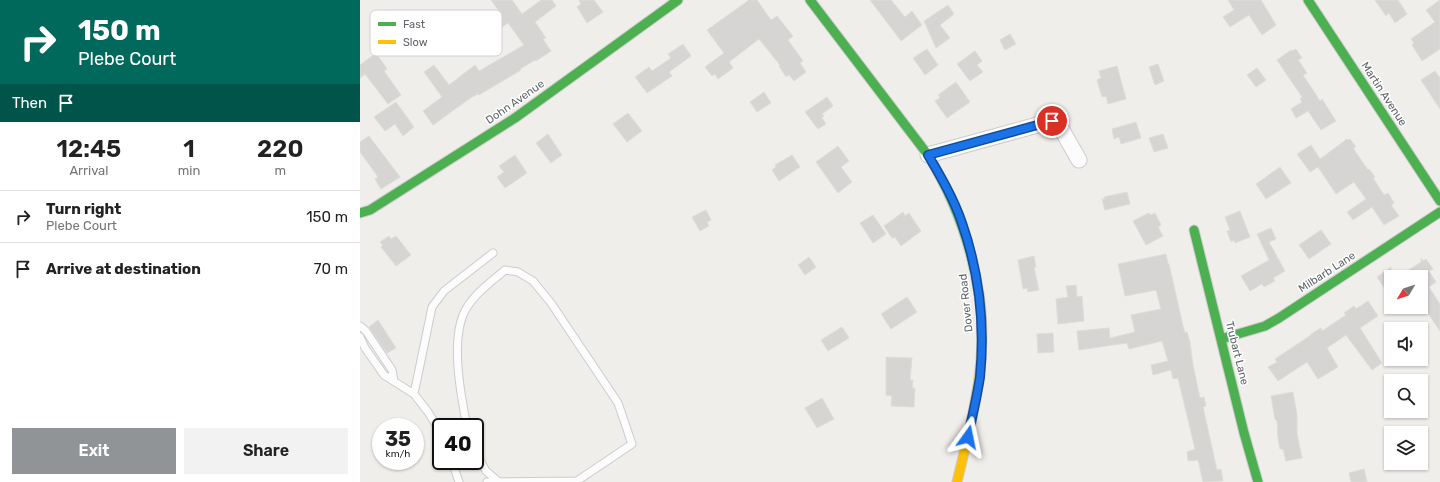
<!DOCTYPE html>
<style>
:root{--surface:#fff;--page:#f2f2f2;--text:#222;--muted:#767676;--line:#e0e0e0;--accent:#919496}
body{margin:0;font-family:Rubik,sans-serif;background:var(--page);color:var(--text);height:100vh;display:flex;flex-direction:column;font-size:15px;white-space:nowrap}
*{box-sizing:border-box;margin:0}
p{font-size:13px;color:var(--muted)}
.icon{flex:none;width:22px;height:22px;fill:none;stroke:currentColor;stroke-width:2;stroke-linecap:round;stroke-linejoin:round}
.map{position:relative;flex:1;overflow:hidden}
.side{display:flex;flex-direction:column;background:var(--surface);width:360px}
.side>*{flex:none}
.hud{background:#00695c;color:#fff;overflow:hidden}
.needle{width:26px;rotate:231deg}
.fabs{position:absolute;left:1024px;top:270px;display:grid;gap:8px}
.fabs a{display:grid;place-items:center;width:44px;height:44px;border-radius:0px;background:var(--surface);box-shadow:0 1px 3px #0004;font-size:20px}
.speed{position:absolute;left:12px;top:418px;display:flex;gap:8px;font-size:20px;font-weight:700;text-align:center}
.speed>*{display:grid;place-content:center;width:52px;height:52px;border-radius:50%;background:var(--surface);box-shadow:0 1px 3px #0004;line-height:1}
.speed small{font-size:10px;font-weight:400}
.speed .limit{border:2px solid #111;border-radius:6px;background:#fff;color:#111}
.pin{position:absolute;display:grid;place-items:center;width:34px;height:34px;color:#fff;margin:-17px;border:2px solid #fff;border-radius:50%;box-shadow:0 1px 4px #0007}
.me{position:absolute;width:44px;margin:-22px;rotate:12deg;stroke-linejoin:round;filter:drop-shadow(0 0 3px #0008)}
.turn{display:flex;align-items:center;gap:14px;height:84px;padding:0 12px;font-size:18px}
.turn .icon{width:52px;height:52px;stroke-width:2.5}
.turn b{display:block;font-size:28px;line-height:34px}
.then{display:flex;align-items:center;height:38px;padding:0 12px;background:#0003;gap:8px;font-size:15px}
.eta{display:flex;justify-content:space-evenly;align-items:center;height:68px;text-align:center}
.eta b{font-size:24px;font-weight:600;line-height:28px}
.button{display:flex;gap:8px;margin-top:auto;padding:8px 12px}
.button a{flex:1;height:46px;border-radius:0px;background:var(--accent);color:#fff;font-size:16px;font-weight:600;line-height:46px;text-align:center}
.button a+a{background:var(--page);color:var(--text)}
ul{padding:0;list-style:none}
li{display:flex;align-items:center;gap:12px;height:52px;padding:0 12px;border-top:1px solid var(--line)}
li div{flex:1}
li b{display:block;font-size:15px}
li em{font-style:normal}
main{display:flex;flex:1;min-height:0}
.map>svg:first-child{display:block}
.building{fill:#d6d5d3;stroke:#deddd9}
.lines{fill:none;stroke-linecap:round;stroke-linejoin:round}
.lane-casing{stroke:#cbcccc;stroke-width:9}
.street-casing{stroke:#cbcccc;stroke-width:17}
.fast-casing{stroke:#cacacb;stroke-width:11}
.slow-casing{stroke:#cacacb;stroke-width:11}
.lane{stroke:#fdfcfc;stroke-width:7}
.street{stroke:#fdfcfc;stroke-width:15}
.fast{stroke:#4caf50;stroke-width:9}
.slow{stroke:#ffc107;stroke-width:9}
.route-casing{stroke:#114b97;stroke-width:10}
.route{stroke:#1a73e8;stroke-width:7}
.labels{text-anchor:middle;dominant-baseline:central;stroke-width:3;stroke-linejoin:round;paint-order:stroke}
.street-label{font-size:11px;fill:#5f6368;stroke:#fff}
.key{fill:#fff;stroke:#cfd0d2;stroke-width:1}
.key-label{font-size:11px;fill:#5f6368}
</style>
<main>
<section class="side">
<div class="hud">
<div class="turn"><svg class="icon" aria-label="right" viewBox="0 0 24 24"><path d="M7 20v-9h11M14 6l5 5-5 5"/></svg><div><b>150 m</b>Plebe Court</div></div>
<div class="then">Then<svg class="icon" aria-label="arrive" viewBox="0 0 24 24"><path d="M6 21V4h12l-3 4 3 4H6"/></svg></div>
</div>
<div class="eta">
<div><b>12:45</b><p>Arrival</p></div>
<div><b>1</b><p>min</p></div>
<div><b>220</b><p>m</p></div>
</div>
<ul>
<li><svg class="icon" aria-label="right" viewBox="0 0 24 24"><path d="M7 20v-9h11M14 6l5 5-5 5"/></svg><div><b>Turn right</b><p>Plebe Court</p></div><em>150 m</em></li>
<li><svg class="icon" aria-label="arrive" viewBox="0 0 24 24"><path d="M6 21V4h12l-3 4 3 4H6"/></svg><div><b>Arrive at destination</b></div><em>70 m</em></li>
</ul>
<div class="button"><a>Exit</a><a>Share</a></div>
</section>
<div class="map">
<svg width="1080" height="482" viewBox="0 0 1080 482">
<rect width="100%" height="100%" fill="#efeeea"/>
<path class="building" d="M131,0H152L162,14L181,0H192L196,6L175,22L186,38L183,39L191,51L176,61L175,60L160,69L161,70L119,95L118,94L112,97L73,125L63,111L82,97L64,72L74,65L89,85L115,65L119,71L164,45L148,23L134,33L125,21L139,11Z
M219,0H234L243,12L227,23L217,7L221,4Z
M389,0H397L411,20L417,16L433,36L428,40L443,61L440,63L446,72L434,81L429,75L426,77L419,66L420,65L399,39L369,62L373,68L358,79L355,74L352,76L345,67L364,53L347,30Z
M510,0H531L545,17L552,11L562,25L541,41Z
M868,0H901L916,25L902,35L889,15L870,27L863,17L874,10Z
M1015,0H1038L1047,14L1035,23L1029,13L1026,16Z
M1080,0V49L1062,61L1052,45L1054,43L1051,39L1075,22L1066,10Z
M588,5L594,14L580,25L590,38L576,48L564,21Z
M650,34L656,44L645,50L640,40Z
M323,44L331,56L309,72L312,76L287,93L275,77L289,67L292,71L311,58L308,54Z
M567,49L578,65L565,75L553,58Z
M936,49L942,58L938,60L947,73L943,75L960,101L962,99L976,121L961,130L948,111L936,118L931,109L942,102L940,99L942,97L917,60L931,50L932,51Z
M615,51L622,61L617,65L623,72L610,81L597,64Z
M16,53L27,69L24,71L41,95L28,104L5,74L0,78V65Z
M798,64L804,81L795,85L789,67Z
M757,66L766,99L748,104L746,96L742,97L737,80L741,78L739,71Z
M897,68L906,80L896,87L887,75Z
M1075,71L1080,78V109L1061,80Z
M596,82L610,102L587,118L575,101L580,98L578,95Z
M404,92L411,103L397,112L390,102Z
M467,97L473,106L462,114L464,116L462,118L466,124L458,129L445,112Z
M36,102L54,127L43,136L35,124L25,131L14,117Z
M268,113L282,131L267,142L253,124Z
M776,122L781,138L761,144L759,137L754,139L752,129Z
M188,134L202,155L191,163L176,143Z
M803,134L808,148L794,152L789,138Z
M9,136L40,177L21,189L15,179L18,177L0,152V142Z
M987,139L988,140L990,139L996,147L993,148L1008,170L1009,169L1015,177L1013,178L1024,195L1028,193L1034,203L1031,205L1039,216L1024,225L1012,207L993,220L987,212L1006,199L994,182L976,194L958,167L950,172L937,154L951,145L960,159Z
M478,146L489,161L481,167L492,182L478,193L456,162Z
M155,155L167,173L145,188L137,177L144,172L139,166Z
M432,155L440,167L419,181L412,170L416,167L415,165Z
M920,167L931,183L906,199L896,184Z
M767,192L770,204L745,210L742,199H745L744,197Z
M346,210L351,220L347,222L349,226L340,231L332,217Z
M880,211L890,237L875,243L874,240L871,242L867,231L870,230L865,217Z
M543,212L545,216L549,213L561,231L541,246L535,237L532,238L524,226Z
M789,213L791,215L795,213L801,225L798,227L803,236L786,245L773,221Z
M513,215L526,234L513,243L500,223Z
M911,228L916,239L909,242L925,271L913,278L915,281L904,287L902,284L890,291L881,276L909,260L897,234Z
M961,230L971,244L949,259L939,245Z
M29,236L31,239L36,236L51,255L36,266L21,247L23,245L20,242Z
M806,254L808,264H809L823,326L825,333L827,332L830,342L833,365L840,398L844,397L846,406L843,407L857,470L861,469L863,481L843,482L838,460L828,461L827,452L835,449L818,378L813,379L811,370L793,375L791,365L808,361L802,341L769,349L767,343L719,350L717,331L749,328L750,338L775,332L771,315L801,309L796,290L765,296L758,264Z
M674,256L676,267H674L679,290L668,292L667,288L663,289L658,260Z
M449,257L456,267L445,275L438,265Z
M1061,258L1063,261L1066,259L1073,269L1069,271L1076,282L1069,287L1080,304V331L1061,303V277H1038L1061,262Z
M1031,267V298L1017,277Z
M716,285L717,297L722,296L724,321L698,324L696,299L708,297L706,286Z
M547,297L557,312L531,329L521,314Z
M1008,301L1018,316L1000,328L1022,363L1012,370L986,335L967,348L978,367L958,379L947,362L918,381L908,367L917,362L915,359L951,335V334L961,328L962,331L986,315L984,313L994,306L996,309Z
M18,320L36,348L27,353L9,327Z
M482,327L489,338L468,351L461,340Z
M693,333L694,352L678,353L677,334Z
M526,357L552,358L550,380H553L552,388H555L554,407L531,406L532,396L526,395Z
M933,392L937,415V434L942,458L926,461L923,449H920L918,438L917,421L915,419L911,396Z
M462,398L474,419L457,428L445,408Z
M1004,469L1007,482H991L989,473Z"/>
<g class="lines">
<defs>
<path id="lane" d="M0,326L6,331L32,370L34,381
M0,337L5,348L24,375L54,394L72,307L84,291L133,253
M54,394L68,412L81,433
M107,427C101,396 91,345 103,315C111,296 130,283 145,270L158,272L173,281L191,303L258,403L272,444L217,481L127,482
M115,451L126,471L139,482
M92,461L99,482"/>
<path id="street" d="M568,155L692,121L702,130L719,160"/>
<path id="fast" d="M450,0L568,155C594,198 611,243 619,294
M948,0L1080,201
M0,213L10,210L155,118L318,0
M834,230L884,433L898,482
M861,339L905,326L919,318L1080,212"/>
<path id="slow" d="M597,482C612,419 629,360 619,294"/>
</defs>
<use href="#lane" class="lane-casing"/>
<use href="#street" class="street-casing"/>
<use href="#fast" class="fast-casing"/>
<use href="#slow" class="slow-casing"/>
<use href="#lane" class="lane"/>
<use href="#street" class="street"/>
<use href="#fast" class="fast"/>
<use href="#slow" class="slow"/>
</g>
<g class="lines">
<defs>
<path id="route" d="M608,437C612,417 617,397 620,377C625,326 619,272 602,223C594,199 581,177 568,155L692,121"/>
</defs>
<use href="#route" class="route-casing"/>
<use href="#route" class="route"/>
</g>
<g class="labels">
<g class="street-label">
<text transform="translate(1024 94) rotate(57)">Martin Avenue</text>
<text transform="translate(155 102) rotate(-35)">Dohn Avenue</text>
<text transform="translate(967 272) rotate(-33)">Milbarb Lane</text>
<text transform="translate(606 303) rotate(-96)">Dover Road</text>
<text transform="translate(877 353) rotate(76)">Trubart Lane</text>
</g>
</g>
<rect x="10" y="10" width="132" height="46" rx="6" class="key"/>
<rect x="18" y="22" width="18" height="4" fill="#4caf50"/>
<rect x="18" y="40" width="18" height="4" fill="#ffc107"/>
<g class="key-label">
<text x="43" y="28">Fast</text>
<text x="43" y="46">Slow</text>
</g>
</svg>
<div class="fabs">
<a><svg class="needle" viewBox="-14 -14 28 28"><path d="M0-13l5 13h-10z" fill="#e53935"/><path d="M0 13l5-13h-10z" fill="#767676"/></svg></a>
<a><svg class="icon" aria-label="sound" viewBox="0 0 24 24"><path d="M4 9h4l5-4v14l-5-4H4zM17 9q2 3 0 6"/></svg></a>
<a><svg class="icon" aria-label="search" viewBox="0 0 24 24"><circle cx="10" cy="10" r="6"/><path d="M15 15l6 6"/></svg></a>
<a><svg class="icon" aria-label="layers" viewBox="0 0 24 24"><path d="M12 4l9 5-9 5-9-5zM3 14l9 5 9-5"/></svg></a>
</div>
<div class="speed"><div>35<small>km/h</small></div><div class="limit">40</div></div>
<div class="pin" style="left:692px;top:121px;background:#d93025"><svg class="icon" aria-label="arrive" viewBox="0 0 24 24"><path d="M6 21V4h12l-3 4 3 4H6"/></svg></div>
<svg class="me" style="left:608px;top:437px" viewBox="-20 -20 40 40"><path d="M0-17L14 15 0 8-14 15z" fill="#1a73e8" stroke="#fff" stroke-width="4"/></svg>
</div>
</main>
